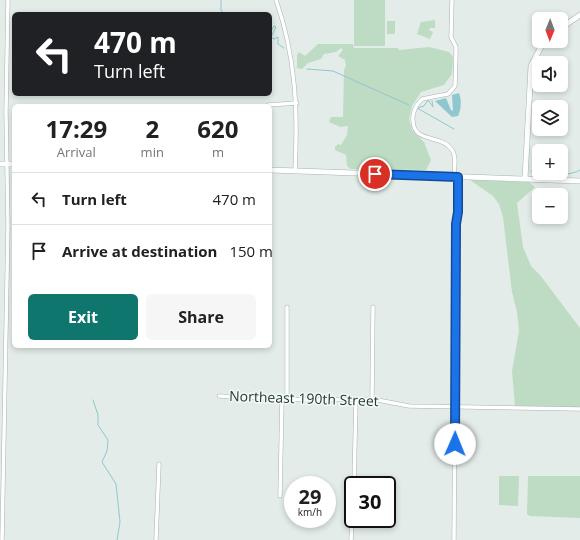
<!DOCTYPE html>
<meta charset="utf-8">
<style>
:root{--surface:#fff;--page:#f6f6f6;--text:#202124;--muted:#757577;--line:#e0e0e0;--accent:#0f766e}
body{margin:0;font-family:"Open Sans",sans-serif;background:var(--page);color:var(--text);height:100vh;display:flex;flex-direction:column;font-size:15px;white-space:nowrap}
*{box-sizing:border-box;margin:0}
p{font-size:13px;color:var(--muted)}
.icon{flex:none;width:22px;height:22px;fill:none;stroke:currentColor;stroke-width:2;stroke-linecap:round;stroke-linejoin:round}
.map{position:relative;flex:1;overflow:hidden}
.drawer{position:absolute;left:12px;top:104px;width:260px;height:244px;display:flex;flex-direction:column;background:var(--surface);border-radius:6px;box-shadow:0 2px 6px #0003}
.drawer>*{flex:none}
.banner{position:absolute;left:12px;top:12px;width:260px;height:84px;border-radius:6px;box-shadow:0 2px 6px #0003;background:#202124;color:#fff;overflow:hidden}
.needle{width:26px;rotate:181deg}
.buttons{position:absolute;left:532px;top:12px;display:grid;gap:8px}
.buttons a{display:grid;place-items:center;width:36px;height:36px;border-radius:6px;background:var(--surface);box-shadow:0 2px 6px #0003;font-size:20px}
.speed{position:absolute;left:284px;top:476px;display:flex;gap:8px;font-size:20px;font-weight:700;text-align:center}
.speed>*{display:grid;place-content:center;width:52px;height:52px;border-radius:50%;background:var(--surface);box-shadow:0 2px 6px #0003;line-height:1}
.speed small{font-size:10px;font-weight:400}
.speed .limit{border:2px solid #111;border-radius:6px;background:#fff;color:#111}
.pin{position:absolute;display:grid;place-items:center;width:34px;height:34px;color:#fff;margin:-17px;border:2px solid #fff;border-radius:50%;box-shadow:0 1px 4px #0007}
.me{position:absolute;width:44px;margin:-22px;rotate:1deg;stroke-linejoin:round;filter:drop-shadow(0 0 3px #0008)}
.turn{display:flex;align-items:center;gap:14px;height:84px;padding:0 16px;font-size:18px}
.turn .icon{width:52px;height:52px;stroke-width:2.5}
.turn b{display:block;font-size:28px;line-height:34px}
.eta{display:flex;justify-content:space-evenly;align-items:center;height:68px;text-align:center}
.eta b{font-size:24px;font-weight:700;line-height:28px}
.cta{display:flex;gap:8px;margin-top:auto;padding:8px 16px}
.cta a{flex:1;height:46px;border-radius:6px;background:var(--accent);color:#fff;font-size:16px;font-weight:700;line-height:46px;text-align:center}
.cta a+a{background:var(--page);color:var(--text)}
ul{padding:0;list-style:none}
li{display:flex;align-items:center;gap:12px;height:52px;padding:0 16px;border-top:1px solid var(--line)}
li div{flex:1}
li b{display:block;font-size:15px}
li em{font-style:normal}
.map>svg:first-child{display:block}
.green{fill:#bedcc4}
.water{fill:#8fc7ce}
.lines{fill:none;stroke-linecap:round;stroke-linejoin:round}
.stream{stroke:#8fc7ce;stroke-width:1}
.street-casing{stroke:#a6b4af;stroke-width:4.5}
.secondary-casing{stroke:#a2b7af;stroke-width:6}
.street{stroke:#fff;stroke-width:3.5}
.secondary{stroke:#fff;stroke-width:5}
.route-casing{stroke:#114b97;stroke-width:10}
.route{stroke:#1a73e8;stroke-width:7}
.labels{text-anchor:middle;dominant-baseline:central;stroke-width:3;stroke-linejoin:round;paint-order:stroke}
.street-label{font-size:14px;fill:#243c35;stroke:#f4f9f6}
</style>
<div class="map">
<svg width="580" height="540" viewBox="0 0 580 540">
<rect width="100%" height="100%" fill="#e3ece8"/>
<path class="green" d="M354,0H385V46H354Z
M435,20V28H430L429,30L433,32L430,39L417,34L421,22Z
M387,21H395V34H387Z
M318,44H353L354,48H398L399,50L429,47L449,52L453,57L452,74L444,85L421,92L412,106L409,119L412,130L424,142L431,160L426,170L351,169L347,166L346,155L335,150V147L338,144L341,145L347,135L348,126L340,127L329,122L331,117H343L344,70L346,66L345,60L338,56L343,50L341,48L336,52L324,54L321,59L308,63L302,69L297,68V55L299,52L305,56Z
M470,180L529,182L535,187L517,203L523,247L531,266L540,275L580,328V409L515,406L512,371L519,331L517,312L512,292L503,217L499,204L493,196Z
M499,476H519L518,506L499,505Z
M528,476H580V518L530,516L527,514Z"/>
<path class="water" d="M459,93C462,100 461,110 458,116L452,117L435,101L446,98L451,110L453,111L452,95Z"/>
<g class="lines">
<path class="stream" d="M221,0V10L224,14
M270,33L274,26L276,27L271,37L274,39L278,37V44L284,48
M307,69L333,71L409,105
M417,108L454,129
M417,108L424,106L428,100L433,107L432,101
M531,171L539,170
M546,173C555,176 572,175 580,170
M93,400L98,415V425L108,440L107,451L102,462L116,484L120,522L117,540"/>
<defs>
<path id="street" d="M276,0C296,57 298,112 295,171
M452,0L451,37L456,47V53L455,86L448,94L422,99C416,105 412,112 413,121C414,144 442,134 452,150C457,157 454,169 454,177
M268,105L297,103
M219,396L307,400L372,399L409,406L580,409
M287,399V307
M372,399L373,307
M354,485L356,399
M280,496L282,399
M2,540L8,226L6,112L8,0
M156,540L159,464
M351,540L352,521
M454,540L456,224L458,212V177"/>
<path id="secondary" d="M561,28L580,15
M0,164H14
M270,170L580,181
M525,179L531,66L544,41"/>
</defs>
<use href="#street" class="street-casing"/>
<use href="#secondary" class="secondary-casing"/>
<use href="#street" class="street"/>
<use href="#secondary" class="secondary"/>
</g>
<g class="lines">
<defs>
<path id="route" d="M375,174L458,177V212L456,224L455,444"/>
</defs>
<use href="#route" class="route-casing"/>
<use href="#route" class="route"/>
</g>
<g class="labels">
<g class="street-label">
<text transform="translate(304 398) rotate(2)">Northeast 190th Street</text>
</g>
</g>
</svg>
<div class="buttons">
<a><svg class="needle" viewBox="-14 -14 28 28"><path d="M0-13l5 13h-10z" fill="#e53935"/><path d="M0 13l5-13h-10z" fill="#757577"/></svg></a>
<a><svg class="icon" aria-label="sound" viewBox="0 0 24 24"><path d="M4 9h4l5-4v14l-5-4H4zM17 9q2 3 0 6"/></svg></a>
<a><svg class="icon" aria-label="layers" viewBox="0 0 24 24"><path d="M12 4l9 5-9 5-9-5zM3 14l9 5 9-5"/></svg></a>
<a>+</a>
<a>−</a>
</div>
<div class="speed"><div>29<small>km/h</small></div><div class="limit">30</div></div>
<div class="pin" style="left:375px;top:174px;background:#d93025"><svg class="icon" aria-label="arrive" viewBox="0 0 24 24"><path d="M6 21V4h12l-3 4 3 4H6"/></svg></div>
<svg class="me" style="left:455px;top:444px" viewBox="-20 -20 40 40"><circle r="19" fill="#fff"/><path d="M0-13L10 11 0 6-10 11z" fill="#1a73e8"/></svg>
<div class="banner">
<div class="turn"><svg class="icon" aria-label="left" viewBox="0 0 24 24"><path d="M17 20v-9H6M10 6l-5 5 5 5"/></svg><div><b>470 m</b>Turn left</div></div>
</div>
<section class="drawer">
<div class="eta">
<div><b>17:29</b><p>Arrival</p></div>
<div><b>2</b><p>min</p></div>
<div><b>620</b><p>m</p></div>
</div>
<ul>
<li><svg class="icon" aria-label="left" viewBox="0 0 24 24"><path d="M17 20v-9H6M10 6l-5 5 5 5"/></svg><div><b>Turn left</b></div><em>470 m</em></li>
<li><svg class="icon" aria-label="arrive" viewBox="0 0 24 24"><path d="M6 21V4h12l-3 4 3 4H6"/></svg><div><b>Arrive at destination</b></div><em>150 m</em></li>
</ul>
<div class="cta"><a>Exit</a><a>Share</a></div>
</section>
</div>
